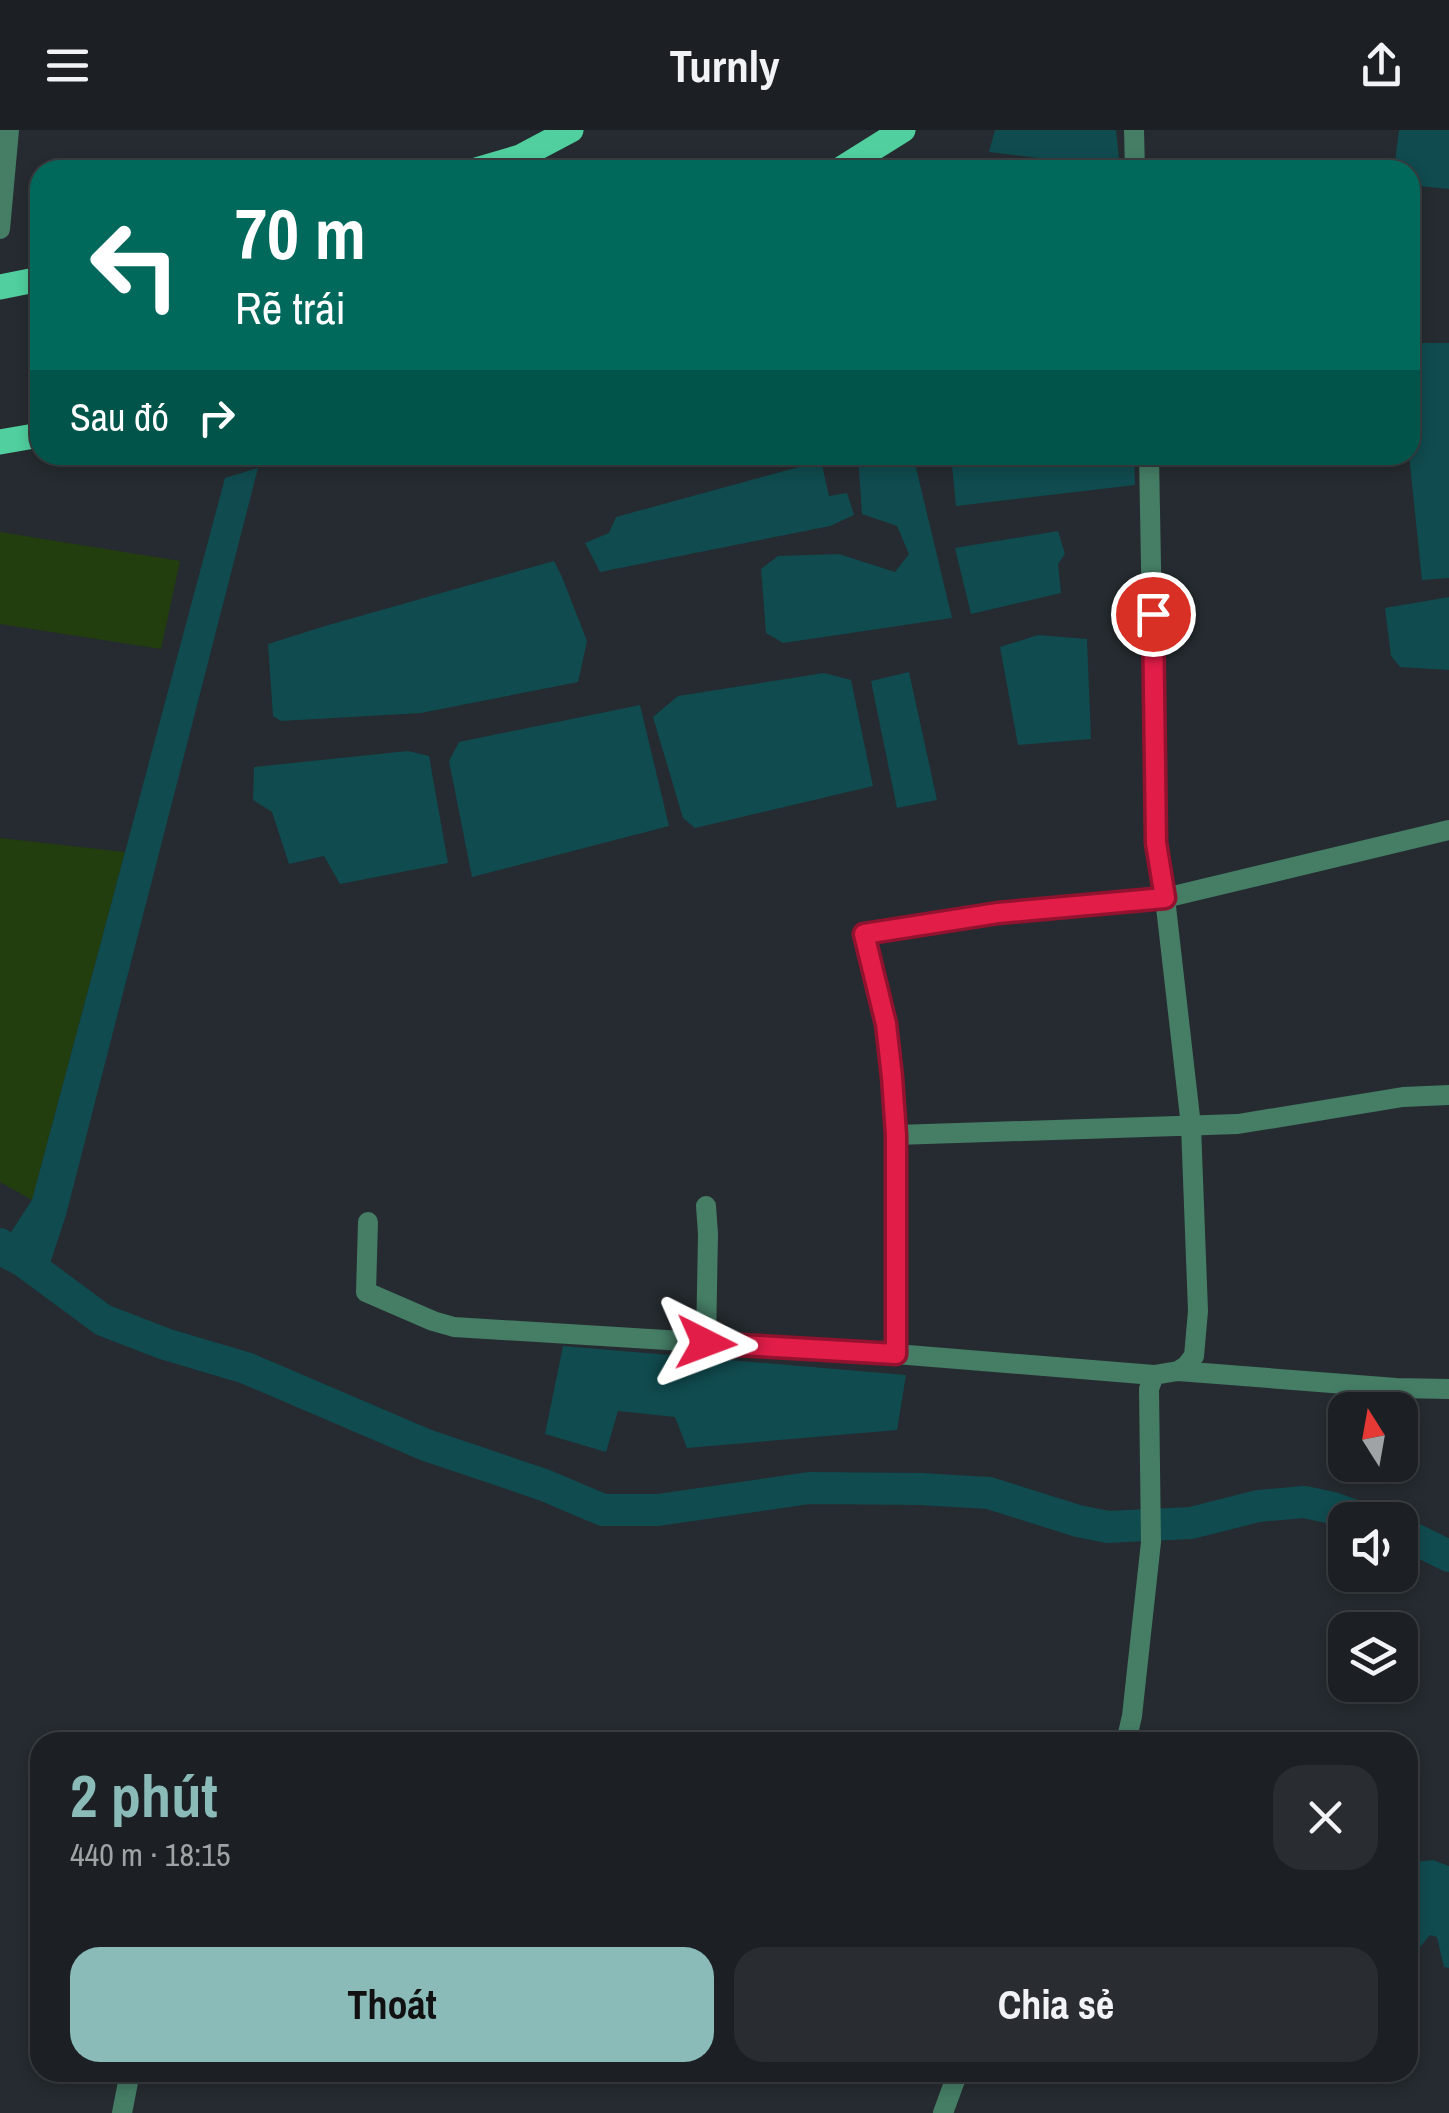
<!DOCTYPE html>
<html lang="vi">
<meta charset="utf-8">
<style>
:root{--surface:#1c2024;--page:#292d31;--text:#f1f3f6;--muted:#a0a3a6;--line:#3a3e41;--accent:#8bbbb9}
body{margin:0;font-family:"Archivo Narrow",sans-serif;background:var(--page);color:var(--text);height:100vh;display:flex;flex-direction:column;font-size:38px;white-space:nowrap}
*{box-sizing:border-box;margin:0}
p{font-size:32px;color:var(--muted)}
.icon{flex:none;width:55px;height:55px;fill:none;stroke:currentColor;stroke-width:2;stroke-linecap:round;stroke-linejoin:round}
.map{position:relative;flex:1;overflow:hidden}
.side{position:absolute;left:30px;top:1602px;width:1388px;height:350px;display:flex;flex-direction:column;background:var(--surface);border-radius:30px;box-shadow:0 5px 15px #0003,0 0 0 2px var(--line)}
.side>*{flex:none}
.banner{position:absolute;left:30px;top:30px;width:1390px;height:305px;border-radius:30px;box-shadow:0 5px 15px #0003,0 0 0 2px var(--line);background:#00695c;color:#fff;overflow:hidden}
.needle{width:65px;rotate:349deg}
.fabs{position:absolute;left:1328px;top:1262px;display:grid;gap:20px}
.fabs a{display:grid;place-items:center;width:90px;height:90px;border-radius:20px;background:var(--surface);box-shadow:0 5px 15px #0003,0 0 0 2px var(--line);font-size:50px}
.pin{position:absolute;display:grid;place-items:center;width:85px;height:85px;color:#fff;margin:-42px;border:5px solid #fff;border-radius:50%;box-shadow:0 2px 10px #0007}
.me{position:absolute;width:110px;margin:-55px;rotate:93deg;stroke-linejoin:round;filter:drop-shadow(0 0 8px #0008)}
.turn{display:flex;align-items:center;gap:35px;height:210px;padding:0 40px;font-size:45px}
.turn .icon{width:130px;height:130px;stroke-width:2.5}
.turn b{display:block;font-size:70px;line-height:85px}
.then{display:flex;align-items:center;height:95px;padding:0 40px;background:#0003;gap:20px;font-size:38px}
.round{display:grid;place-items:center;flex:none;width:105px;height:105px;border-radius:30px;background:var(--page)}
.summary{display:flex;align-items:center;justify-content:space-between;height:170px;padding:0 40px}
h1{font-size:60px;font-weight:700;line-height:75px;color:var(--accent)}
.action{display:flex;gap:20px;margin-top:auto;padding:20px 40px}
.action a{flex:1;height:115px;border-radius:30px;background:var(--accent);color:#111;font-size:40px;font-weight:700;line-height:115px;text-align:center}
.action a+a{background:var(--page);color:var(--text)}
header{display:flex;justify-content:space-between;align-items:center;height:130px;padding:0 40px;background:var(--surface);font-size:45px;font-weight:700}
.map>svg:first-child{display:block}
.green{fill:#223e0f}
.water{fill:#104b4f}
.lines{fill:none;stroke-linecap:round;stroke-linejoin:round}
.river{stroke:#104b4f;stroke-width:32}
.street{stroke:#457d65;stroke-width:20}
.primary{stroke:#51cf9e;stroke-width:25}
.route-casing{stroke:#92132f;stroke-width:25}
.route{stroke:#e11d48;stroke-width:18}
</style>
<header><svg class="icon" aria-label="menu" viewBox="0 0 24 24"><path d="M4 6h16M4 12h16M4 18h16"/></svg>Turnly<svg class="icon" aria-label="share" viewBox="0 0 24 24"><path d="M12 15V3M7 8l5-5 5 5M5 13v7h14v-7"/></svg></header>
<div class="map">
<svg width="1449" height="1983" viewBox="0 0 1449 1983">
<rect width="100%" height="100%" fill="#252b30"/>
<path class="green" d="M0,402L180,431L161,519L0,494Z
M0,708L125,722L32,1070L0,1052Z"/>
<path class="water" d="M995,0H1116L1120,38L989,22Z
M1399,0H1449V59L1410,55V40H1394Z
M1410,213H1449V448L1422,450L1409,325Z
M858,325H913L952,488L783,513L766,503L761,439L778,426L839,424L895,442L909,424L897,396L862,384Z
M951,325H1134L1135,355L956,376Z
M821,331L829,366L847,363L854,385L830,396L600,442L585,413L609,403L616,387Z
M258,338L66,1085L42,1158L0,1137V1119L32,1070L225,348Z
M1058,401L1065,424L1058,434L1061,463L971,484L955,418Z
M554,431L562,447L587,511L578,552L421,583L281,591L273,586L268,514L325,496Z
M1449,467V540L1400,537L1391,526L1385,478Z
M1038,505L1087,509L1091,609L1018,615L1000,517Z
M909,542L937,670L897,678L871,551Z
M824,543L851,550L873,656L695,698L683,688L653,587L678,566Z
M640,575L669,696L472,747L449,631L459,612Z
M408,621L429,626L448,733L340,754L324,726L289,734L272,682L253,670L254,637Z
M563,1216L906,1245L897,1300L687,1318L675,1287L618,1281L606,1322L545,1304Z
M1433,1730L1449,1736V1838L1444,1837L1437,1807L1430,1805L1408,1832V1733Z"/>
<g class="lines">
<path class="river" d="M0,1114L103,1190L165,1214L246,1238L426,1315L544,1355L603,1380H658L809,1358L920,1359L989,1363L1078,1391L1108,1397L1191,1393L1258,1376L1304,1372L1333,1378L1367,1390
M1400,1402L1449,1426"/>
<path class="street" d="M1134,0L1135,40
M0,99L9,0
M896,1005L1238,994L1403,967L1449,965
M706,1076L708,1104L706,1213
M368,1092L366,1162L433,1191L454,1197L896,1224L1154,1245
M896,1224V1005L890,918L887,893L864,804L998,783L1165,768L1449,700
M1178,1241L1396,1258L1449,1259
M1126,1612L1132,1586L1151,1412L1149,1259L1154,1245L1178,1241L1186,1236L1194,1226L1198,1181L1191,996L1165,768L1156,713L1149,325
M122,1983L130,1942
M943,1983L958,1942"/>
<path class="primary" d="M476,40L520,27L571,0
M839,40L903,0
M0,157L40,149
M0,312L40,305"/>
</g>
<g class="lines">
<defs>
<path id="route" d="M706,1213L896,1224V1005L892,947L886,894L864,804L998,783L1165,768L1156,713L1153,484"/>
</defs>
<use href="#route" class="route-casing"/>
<use href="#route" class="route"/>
</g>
</svg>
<div class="fabs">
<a><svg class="needle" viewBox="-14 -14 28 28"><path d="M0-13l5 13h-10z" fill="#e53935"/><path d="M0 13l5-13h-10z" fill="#a0a3a6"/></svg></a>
<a><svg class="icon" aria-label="sound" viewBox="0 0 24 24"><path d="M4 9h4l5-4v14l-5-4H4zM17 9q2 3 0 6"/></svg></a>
<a><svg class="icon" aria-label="layers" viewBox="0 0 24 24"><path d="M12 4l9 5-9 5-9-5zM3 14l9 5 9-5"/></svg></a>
</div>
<div class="pin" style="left:1153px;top:484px;background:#d93025"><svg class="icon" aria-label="arrive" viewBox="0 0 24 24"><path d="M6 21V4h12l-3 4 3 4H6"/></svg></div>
<svg class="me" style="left:706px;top:1213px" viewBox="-20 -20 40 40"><path d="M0-17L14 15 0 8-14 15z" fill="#e11d48" stroke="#fff" stroke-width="4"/></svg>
<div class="banner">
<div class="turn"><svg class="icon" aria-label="left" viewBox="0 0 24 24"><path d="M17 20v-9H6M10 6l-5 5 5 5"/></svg><div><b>70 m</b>Rẽ trái</div></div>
<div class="then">Sau đó<svg class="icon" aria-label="right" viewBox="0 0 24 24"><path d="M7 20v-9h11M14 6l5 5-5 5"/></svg></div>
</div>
<section class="side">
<div class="summary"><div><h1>2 phút</h1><p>440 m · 18:15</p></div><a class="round"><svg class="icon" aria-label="close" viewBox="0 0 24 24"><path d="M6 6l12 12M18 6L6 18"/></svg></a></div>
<div class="action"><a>Thoát</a><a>Chia sẻ</a></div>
</section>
</div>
